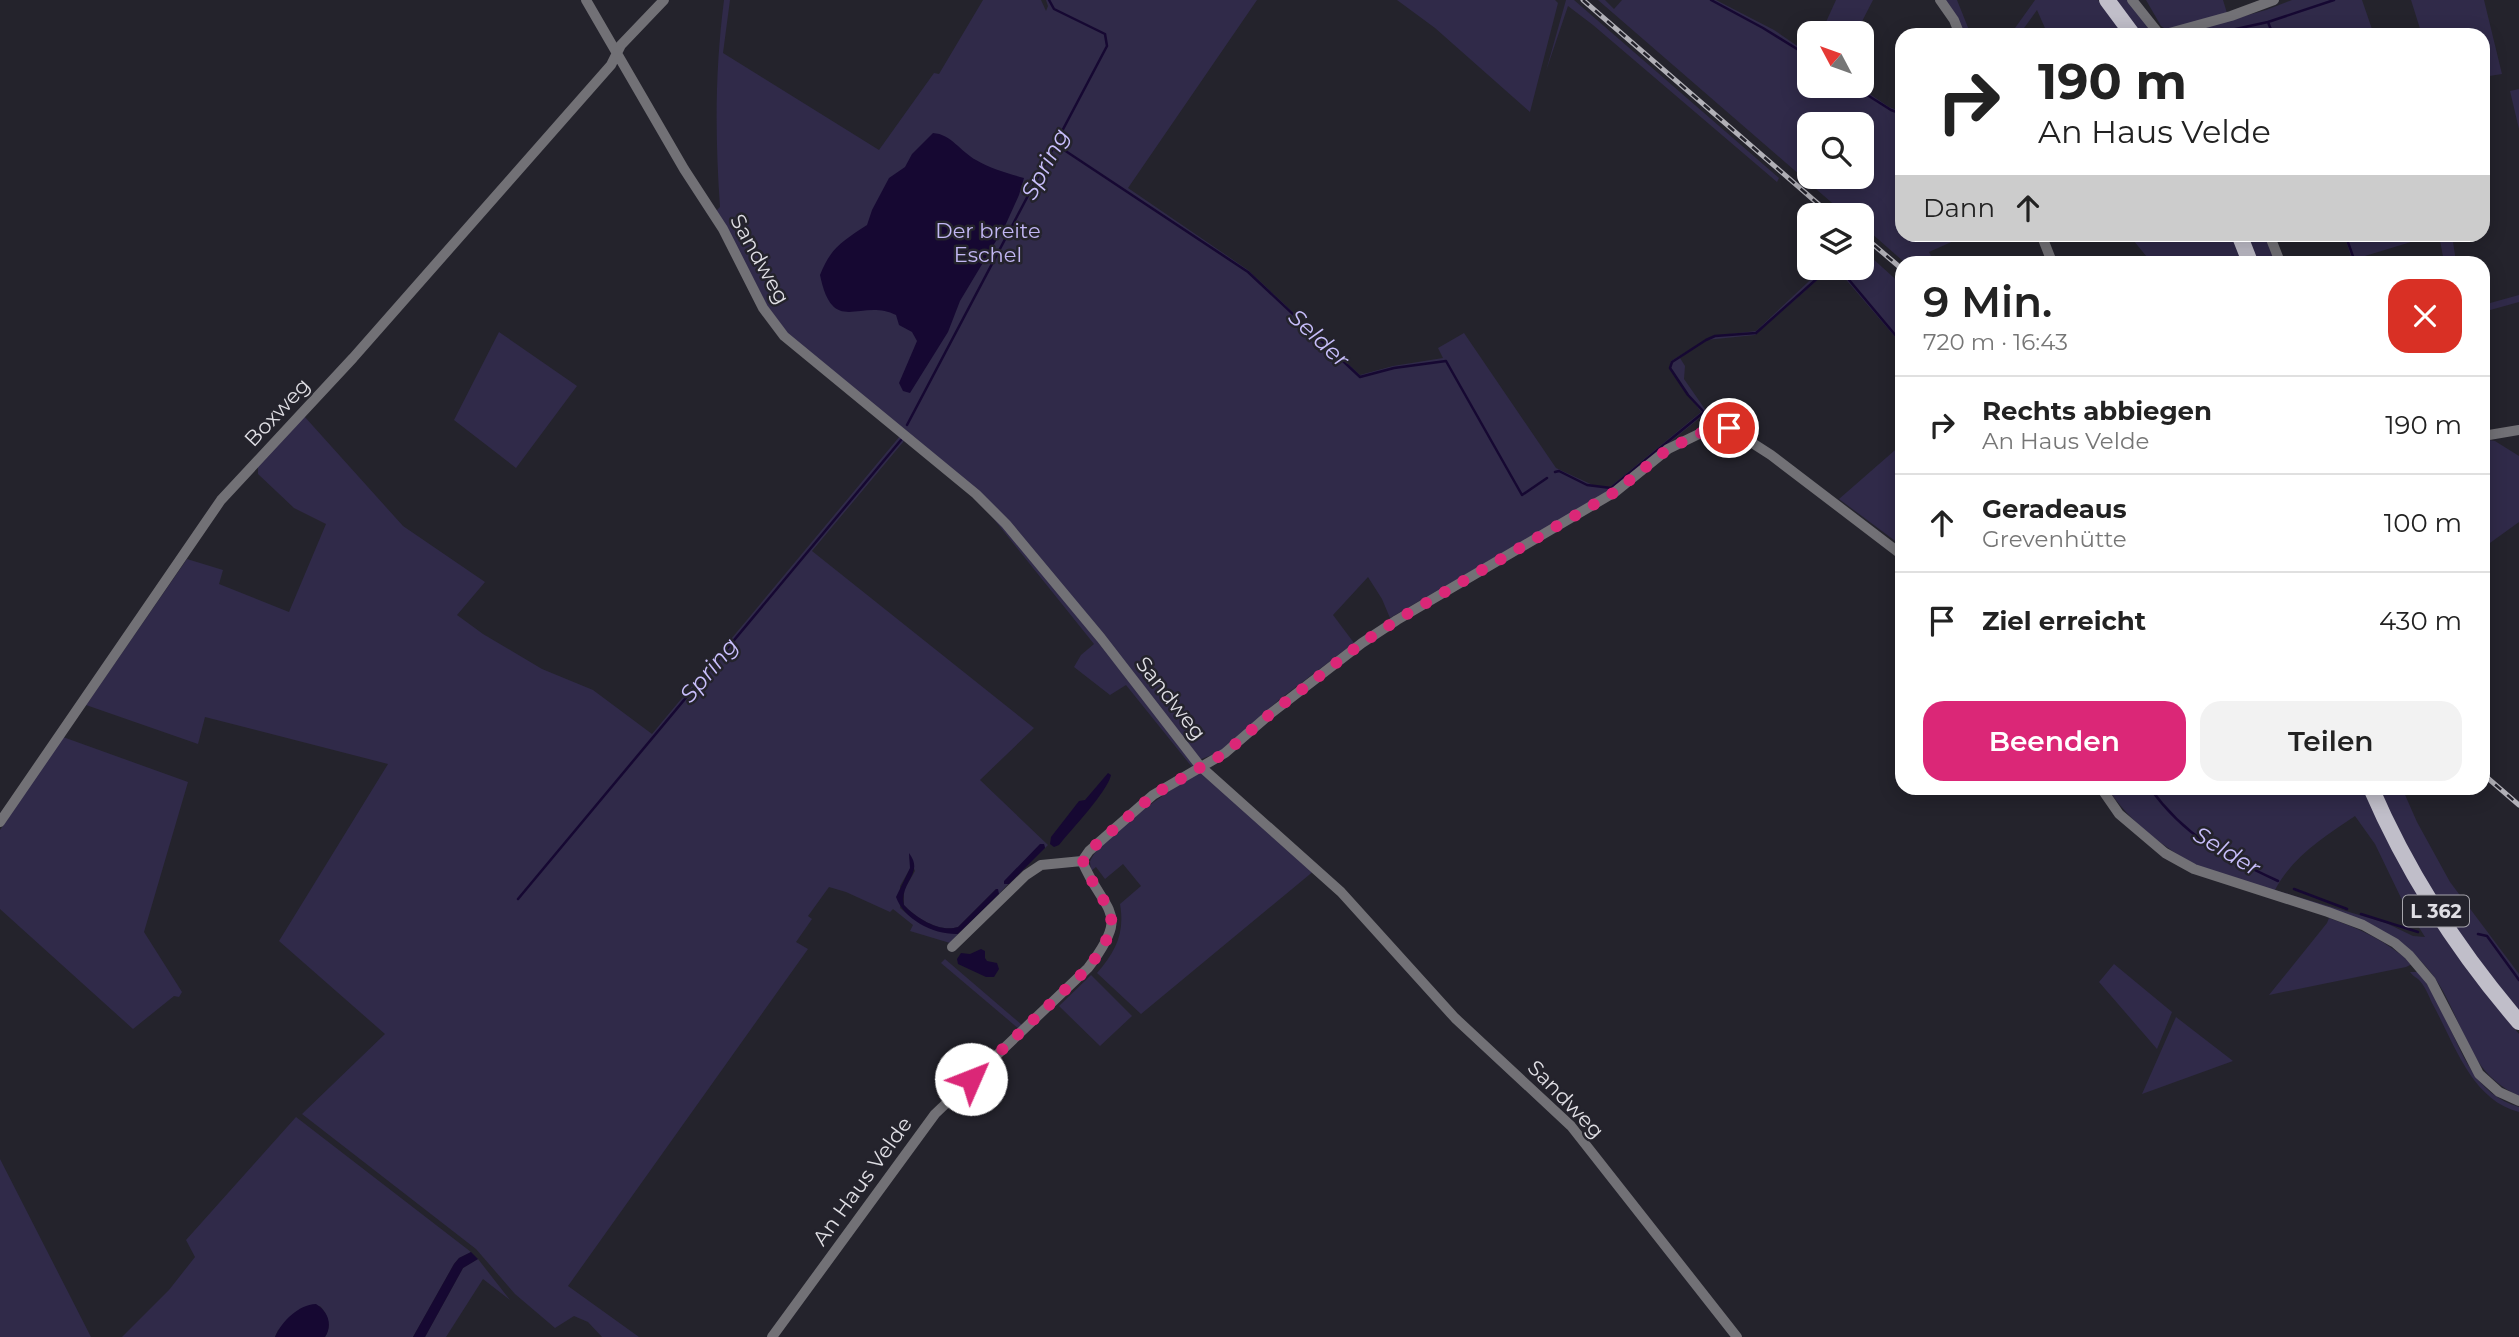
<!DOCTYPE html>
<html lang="de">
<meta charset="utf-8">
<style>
:root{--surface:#fff;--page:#f2f2f2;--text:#222;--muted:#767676;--line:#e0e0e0;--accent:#db2777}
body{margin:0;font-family:Montserrat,sans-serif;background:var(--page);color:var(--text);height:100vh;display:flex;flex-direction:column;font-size:26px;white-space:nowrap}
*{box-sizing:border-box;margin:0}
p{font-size:23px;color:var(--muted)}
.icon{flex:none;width:38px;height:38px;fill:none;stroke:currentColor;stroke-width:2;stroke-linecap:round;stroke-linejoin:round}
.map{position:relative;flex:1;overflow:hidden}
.side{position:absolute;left:1895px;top:256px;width:595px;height:539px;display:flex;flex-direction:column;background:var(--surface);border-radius:21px;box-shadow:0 4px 18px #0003}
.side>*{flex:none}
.guide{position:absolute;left:1895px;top:28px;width:595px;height:214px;border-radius:21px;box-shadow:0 4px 18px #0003;background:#fff;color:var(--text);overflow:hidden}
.needle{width:46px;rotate:311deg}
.tools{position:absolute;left:1797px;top:21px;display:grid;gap:14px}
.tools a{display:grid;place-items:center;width:77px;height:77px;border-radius:14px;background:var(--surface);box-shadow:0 4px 18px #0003;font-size:35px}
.pin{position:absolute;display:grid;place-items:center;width:60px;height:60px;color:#fff;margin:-30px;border:4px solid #fff;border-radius:50%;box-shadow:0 2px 7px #0007}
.me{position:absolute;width:77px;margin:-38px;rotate:46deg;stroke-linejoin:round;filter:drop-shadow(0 0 5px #0008)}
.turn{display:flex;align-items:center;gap:24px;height:147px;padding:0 28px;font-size:32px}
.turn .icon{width:91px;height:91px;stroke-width:2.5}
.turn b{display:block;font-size:49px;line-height:60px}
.then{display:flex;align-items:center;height:66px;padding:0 28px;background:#0003;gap:14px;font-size:26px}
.round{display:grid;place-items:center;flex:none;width:74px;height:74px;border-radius:21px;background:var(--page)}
.head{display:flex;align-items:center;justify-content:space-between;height:119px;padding:0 28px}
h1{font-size:42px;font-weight:600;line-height:52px}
.button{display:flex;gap:14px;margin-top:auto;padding:14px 28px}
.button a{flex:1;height:80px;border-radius:21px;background:var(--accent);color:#fff;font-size:28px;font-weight:600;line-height:80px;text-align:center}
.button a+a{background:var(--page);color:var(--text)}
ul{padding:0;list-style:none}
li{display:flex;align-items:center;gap:21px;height:98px;padding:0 28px;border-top:2px solid var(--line)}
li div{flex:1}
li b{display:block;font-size:26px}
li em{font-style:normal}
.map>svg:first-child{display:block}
.green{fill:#302a49;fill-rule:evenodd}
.water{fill:#160832}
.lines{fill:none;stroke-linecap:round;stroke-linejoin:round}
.stream{stroke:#160832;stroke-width:2.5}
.street{stroke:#727176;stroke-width:10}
.primary{stroke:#c0bec9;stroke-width:16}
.rail-casing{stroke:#b1b0b7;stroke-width:5}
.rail{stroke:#24232c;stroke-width:2.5;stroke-dasharray:8;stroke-linecap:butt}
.route{stroke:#db2777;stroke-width:12;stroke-dasharray:0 21.6}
.labels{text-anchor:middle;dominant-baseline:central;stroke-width:5;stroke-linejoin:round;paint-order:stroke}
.shield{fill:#24232c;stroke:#a7a6ad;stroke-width:2}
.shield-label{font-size:19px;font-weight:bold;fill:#dfdee4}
.park-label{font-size:21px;fill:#c2b7f4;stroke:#24232c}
.street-label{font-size:21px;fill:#dfdee4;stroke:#24232c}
.water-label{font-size:23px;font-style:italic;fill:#c8befb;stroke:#24232c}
</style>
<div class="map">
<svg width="2519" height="1337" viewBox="0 0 2519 1337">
<rect width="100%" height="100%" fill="#24232c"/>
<path class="green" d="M724,0H730L723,53L879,150L934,73L939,74L983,0H1041L1046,11L1048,6L1046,0H1257L1128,188L1248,270L1360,375L1393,366L1443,358L1438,348L1464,333L1556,468L1597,487H1610L1701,412L1669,368L1671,361L1712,336L1756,331L1823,268H1831L1755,335L1706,340L1680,358L1685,366L1684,379L1707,412L1611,490L1390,618L1382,599L1368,577L1333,615L1354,643L1280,699L1219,752L1199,760L1017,531L787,333L771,313L715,212L720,207C715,135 715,71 724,0Z
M1397,0H1555L1558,3L1530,112L1435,28Z
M1566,0H1574L1779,178L1777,182L1593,25L1568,6L1546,71Z
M1598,0H1605L1614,9L1622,0H1716L1774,30L1809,54L1810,86H1858L1889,107L1902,112V234L1967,235L1929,252L1934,262H1904L1862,225V215H1852L1848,212L1846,215ZM1810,124H1862V177H1810Z
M1836,0H1873L1856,33H1821Z
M1945,0H1957L1971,35H1964L1957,17Z
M2035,0H2098L2125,35H2048L2037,10L2019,35H2010Z
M2112,0H2128L2154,35H2138Z
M2146,0H2223L2227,13L2167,30L2161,26Z
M2292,0H2362L2374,35H2176L2266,10Z
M2411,0H2484L2502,74L2483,77V35H2422Z
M2519,89V129L2510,91Z
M2129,235H2233L2242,262H2151Z
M2244,235H2265L2275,262H2254Z
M2344,235V234L2434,235L2355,259L2356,262H2353Z
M2439,235H2452L2456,262H2444Z
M1862,249L1902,285V345L1836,268H1862Z
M2519,295V302L2483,312V305Z
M499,332L577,386L516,468L454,420Z
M304,416L403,526L485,582L457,615L483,634L542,669L593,690L652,734L900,436L904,441L812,551L1034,728L980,780L1048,845L1045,848L1044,844L999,894L996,889L958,927C940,933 916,918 904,905V890L915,871L909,855L911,867L900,886V908C918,924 935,930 958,934L950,943L910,931L913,925L893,909L890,912L846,892L829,887L808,916L812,919L796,942L808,949L568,1286L639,1337H602L588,1322L574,1316L555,1328L515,1294L476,1249L302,1114L385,1034L279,941L388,764L205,717L198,744L86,705L187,559L223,570L219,584L289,612L326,524L294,508L258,474V463Z
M2483,439L2495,441L2519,456V522L2483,548Z
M1902,444V546L1839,499Z
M981,503L1027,551L1194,763L1192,767L1126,685L1110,695L1074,667L1081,655L1094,644Z
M63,737L188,782L144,932L182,992L179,997L174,996L133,1029L0,909V830Z
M1199,772L1315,870L1141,1014L1097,973C1116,951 1125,933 1120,904L1141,886L1123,864L1105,879L1096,867L1091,871L1090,862C1098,838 1176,786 1199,772Z
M2107,788H2364L2504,1016L2519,1034V1096C2472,1074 2467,1036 2444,993C2433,972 2417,955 2398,941L2200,867C2162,847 2131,823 2107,788ZM2355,816L2375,844L2403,902L2425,937L2413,936L2386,923L2275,890C2292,857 2325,836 2355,816Z
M2378,788H2402L2417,822L2450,882L2519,974V1011L2462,940L2426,883Z
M2329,918C2360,929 2387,941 2412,964L2406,967L2269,995L2327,923Z
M945,959L1022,1025L1019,1029L941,963Z
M2114,964L2172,1012L2157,1049L2099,982Z
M2410,972H2420C2426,984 2434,994 2440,1006C2460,1046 2471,1093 2519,1107V1112C2471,1100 2454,1042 2432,1003C2429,996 2424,984 2418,979C2415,977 2412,975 2410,972Z
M1091,975L1132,1016L1100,1046L1059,1006Z
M2176,1017L2233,1061L2142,1094Z
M296,1117L471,1252L459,1258L454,1264L413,1337H325C332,1326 328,1315 320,1306L278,1330L275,1337H122L169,1290L195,1257L186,1240Z
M0,1159L91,1337H0Z
M478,1259L510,1300L483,1279L446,1337H425L463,1268Z"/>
<path class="water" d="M933,133C951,134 961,152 976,160C991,169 1007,173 1024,178L1019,195L1005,226L960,301L948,332L910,393L903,391L899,383L917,341L912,332L899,325L896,315C860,297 833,338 820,275C831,247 843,241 867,225L872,210L889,178L905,167L912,154Z
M1108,773L1111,775C1108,791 1071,830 1059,845L1054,847L1050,844L1051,837L1079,801L1085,800Z
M1040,844H1044L1045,848L1009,884H1004V881Z
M909,853C925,874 899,882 904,905C916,918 940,933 958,927L996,889H998L999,894L958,934C935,935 904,920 896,897L910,868Z
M981,949L985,951V958L987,961L997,963L999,969L994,977H986L958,964L957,959L961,953L970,954Z
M471,1252L478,1259L463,1268L425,1337H413L454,1264L459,1258Z
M316,1304C328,1311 333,1325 325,1337H275C282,1321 298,1305 316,1304Z"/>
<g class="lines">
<path class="stream" d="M1711,0L1763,28L1810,57
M2268,22L2273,35
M2208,35L2268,22L2334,0
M1853,86L1891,110L1902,114
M1055,144L1248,272L1360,377L1394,368L1446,361L1522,495L1547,478
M2345,234L2355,262
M1839,268L1902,343
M907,425L1107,46L1105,34L1054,9L1049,0
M1555,472L1559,471L1587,485L1611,488L1704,412L1688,395L1670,368L1672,362L1706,340L1715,336L1756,333L1829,268
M2150,788C2185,837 2224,856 2278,881
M2294,889L2347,909
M518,899L901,440
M2361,914L2418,932
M2478,934L2487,936L2519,980"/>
<path class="street" d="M586,0L684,169L723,229L763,308L784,336L976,494L1006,524L1101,638L1200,766L1341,892L1455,1018L1571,1126L1737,1337
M1940,0L1954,20L1960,35
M2132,0L2160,35
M2162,35L2231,16L2274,0
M2041,234L2052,262
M2269,234L2280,262
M2483,436L2519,430
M2101,788L2119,814L2165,853L2194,869L2328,912L2363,925L2395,943L2409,955L2431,981L2479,1074L2499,1092L2519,1101
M0,822L221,500L353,358L611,65L621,45L664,0
M952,947L1026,875L1041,865L1082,861
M772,1337L935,1114L1088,968C1132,910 1105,915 1082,861L1089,851L1153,795L1225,753L1270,714L1362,643L1397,620L1615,492L1668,449L1703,432L1729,428L1771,455L1902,555"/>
<path class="primary" d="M2107,0L2133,35
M2239,234L2250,262
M2371,788C2408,874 2458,951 2519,1022"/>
<defs>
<path id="rail" d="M1583,0L1831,215
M1862,235L1902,269
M2483,774L2519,805"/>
</defs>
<use href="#rail" class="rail-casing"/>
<use href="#rail" class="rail"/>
</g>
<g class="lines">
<path class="route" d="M971,1079L1088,968C1132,910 1104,915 1083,861L1089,851L1153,795L1225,753L1270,714L1362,643L1397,620L1615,492L1668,449L1703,432L1729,428"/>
</g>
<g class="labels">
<rect class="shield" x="2403" y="895.5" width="66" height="31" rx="5"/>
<g class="shield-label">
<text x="2436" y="911">L 362</text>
</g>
<g class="park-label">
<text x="988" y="230">Der breite<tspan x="988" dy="24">Eschel</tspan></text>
</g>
<g class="street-label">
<text transform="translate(760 259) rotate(61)">Sandweg</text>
<text transform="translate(277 412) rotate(-47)">Boxweg</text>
<text transform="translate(1171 698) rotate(52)">Sandweg</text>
<text transform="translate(1566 1099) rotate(46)">Sandweg</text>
<text transform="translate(862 1181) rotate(-54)">An Haus Velde</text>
</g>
<g class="water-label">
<text transform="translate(1045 164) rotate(-62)">Spring</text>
<text transform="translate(1319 338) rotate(43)">Selder</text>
<text transform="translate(709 670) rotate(-50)">Spring</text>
<text transform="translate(2227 851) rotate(31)">Selder</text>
</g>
</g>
</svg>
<div class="tools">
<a><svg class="needle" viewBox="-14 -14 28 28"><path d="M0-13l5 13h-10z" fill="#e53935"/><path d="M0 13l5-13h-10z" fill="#767676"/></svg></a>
<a><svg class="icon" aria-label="search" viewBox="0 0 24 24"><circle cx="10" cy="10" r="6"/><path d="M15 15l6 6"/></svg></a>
<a><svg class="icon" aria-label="layers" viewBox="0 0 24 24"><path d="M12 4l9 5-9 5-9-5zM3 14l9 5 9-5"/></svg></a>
</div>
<div class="pin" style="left:1729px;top:428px;background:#d93025"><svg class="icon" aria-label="arrive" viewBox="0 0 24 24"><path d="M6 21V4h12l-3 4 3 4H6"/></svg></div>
<svg class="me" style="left:971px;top:1079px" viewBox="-20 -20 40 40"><circle r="19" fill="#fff"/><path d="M0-13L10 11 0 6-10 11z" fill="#db2777"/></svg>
<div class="guide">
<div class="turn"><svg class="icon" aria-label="right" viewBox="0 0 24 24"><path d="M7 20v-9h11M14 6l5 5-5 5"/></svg><div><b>190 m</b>An Haus Velde</div></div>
<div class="then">Dann<svg class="icon" aria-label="ahead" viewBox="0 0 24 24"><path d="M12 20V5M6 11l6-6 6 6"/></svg></div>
</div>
<section class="side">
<div class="head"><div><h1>9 Min.</h1><p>720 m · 16:43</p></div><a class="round" style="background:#d93025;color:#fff"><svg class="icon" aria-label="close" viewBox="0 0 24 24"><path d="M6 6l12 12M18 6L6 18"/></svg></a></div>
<ul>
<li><svg class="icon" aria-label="right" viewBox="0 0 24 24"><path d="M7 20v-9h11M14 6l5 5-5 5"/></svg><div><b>Rechts abbiegen</b><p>An Haus Velde</p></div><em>190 m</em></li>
<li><svg class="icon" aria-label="ahead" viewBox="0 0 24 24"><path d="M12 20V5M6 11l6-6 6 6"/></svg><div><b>Geradeaus</b><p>Grevenhütte</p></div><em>100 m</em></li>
<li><svg class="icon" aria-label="arrive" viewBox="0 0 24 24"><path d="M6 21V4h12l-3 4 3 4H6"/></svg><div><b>Ziel erreicht</b></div><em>430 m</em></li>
</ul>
<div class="button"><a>Beenden</a><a>Teilen</a></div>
</section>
</div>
